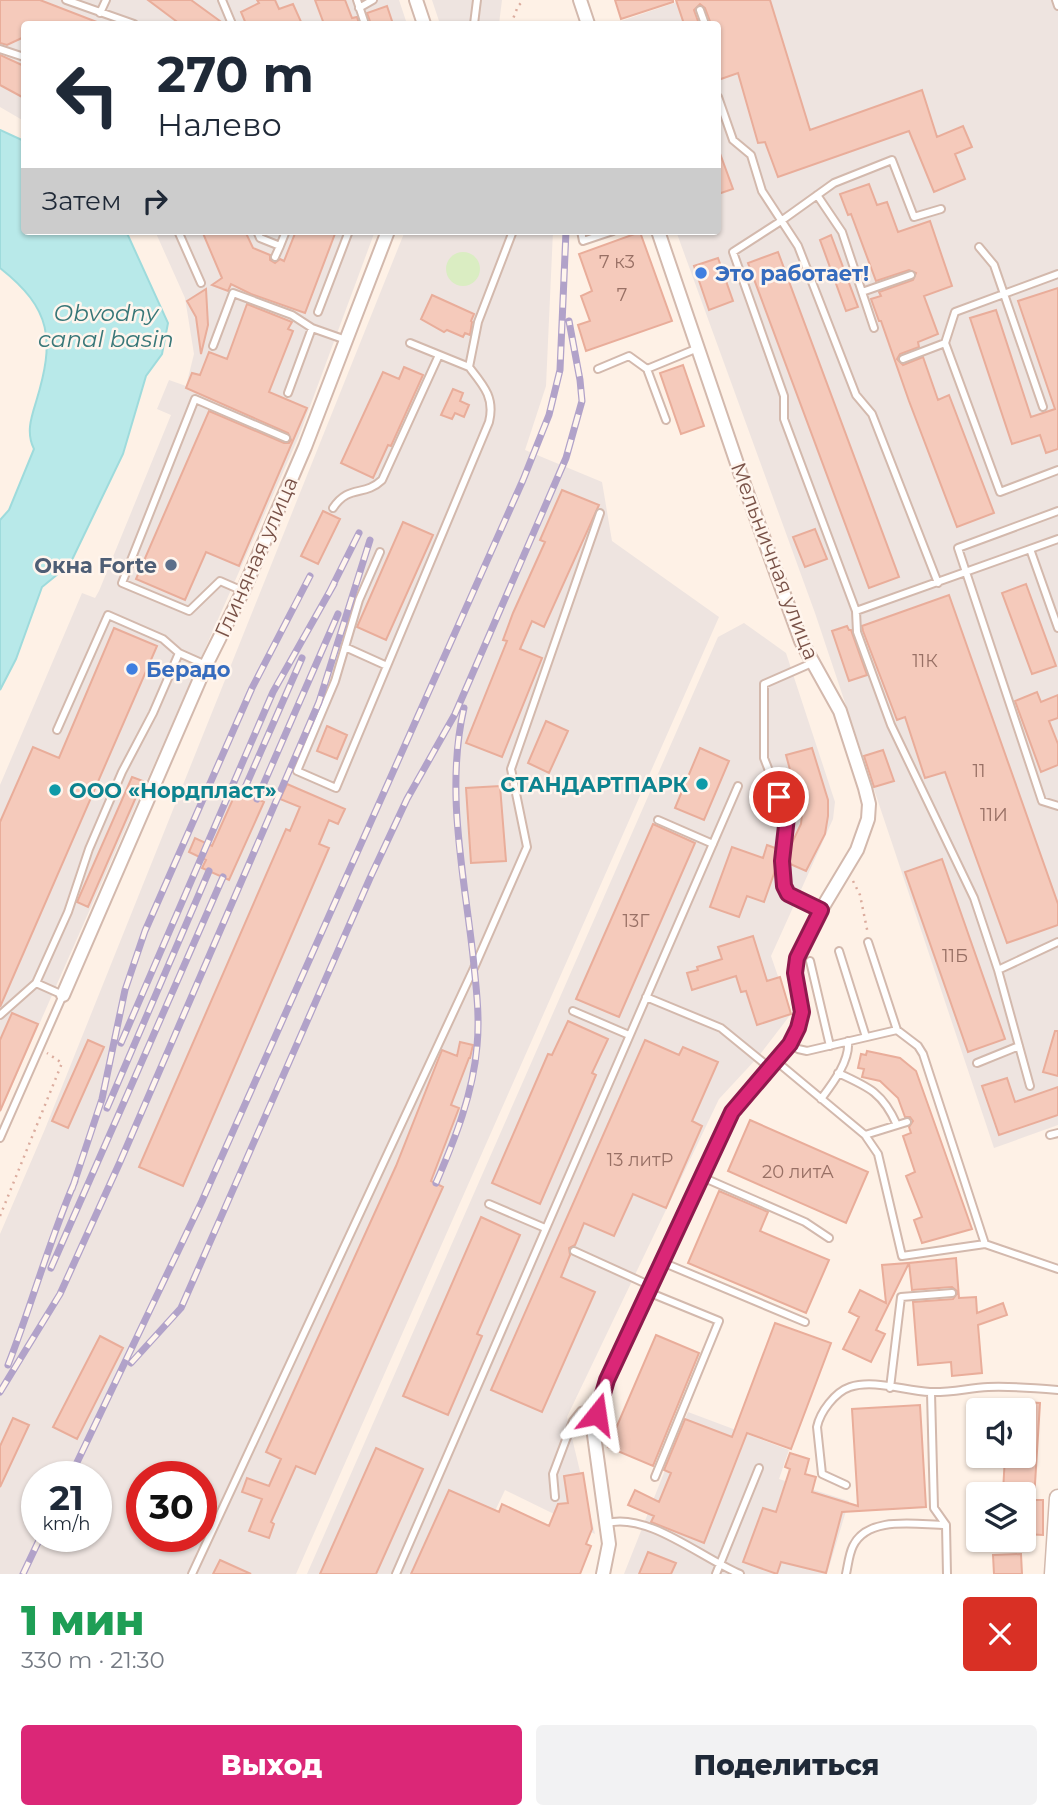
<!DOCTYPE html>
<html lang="ru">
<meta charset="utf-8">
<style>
:root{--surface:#fff;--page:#f2f2f3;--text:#1f2937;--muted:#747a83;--accent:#db2777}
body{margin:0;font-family:Montserrat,sans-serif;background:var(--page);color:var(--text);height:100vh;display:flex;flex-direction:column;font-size:26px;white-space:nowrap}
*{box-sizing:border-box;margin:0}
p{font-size:23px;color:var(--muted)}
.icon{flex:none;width:38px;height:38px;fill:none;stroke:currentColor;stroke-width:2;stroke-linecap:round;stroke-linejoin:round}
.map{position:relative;height:1574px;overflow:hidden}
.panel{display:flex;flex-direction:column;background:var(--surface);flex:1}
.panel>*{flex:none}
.guide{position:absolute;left:21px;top:21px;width:700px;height:214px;border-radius:7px;box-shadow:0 2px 5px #0004;background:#fff;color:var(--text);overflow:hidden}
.buttons{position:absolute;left:966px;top:1398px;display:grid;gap:14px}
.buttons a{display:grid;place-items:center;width:70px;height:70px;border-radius:7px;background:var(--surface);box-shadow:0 2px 5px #0004;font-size:35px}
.speed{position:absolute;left:21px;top:1461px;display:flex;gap:14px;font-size:35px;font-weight:700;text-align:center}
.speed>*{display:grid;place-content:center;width:91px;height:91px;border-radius:50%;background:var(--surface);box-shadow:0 2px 5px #0004;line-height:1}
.speed small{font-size:18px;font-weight:400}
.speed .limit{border:10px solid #d22;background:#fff;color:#111}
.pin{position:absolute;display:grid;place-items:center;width:60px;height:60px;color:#fff;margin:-30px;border:4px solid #fff;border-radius:50%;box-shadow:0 2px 7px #0007}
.me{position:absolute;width:77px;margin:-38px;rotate:15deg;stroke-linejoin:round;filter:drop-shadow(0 0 5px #0008)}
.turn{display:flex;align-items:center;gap:24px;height:147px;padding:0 21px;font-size:32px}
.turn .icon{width:91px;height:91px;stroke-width:2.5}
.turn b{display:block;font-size:49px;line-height:60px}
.then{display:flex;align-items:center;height:66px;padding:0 21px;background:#0003;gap:14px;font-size:26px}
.round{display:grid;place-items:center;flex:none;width:74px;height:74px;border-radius:7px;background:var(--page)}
.headline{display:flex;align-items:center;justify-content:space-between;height:119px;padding:0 21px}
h1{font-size:42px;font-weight:800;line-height:52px;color:#1e9e55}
.action{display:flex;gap:14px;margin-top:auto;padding:14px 21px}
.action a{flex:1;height:80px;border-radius:7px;background:var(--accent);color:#fff;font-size:28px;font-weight:800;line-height:80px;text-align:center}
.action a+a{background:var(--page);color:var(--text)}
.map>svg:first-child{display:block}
.industrial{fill:#eee4e0;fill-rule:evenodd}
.green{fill:#daedc2}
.water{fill:#b8e9e9;stroke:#9edbdc;stroke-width:2}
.building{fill:#f5cabb;stroke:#e9ad9a;stroke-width:2}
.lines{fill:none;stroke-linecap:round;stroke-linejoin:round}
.service-casing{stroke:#d3b9ad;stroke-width:10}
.minor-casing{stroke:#d3b9ad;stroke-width:16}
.tertiary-casing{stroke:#d3b9ad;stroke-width:19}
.path{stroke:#dbac9e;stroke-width:2.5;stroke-dasharray:2 5;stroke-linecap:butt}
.service{stroke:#fff;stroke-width:6}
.minor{stroke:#fff;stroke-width:12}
.tertiary{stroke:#fff;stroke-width:16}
.rail-casing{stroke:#b1a2c9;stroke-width:7}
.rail{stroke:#fff5ed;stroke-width:4.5;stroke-dasharray:13;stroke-linecap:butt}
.route-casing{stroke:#8e194d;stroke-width:18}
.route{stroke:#db2777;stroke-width:12}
.shop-dot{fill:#3f7fe0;stroke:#fff5ed;stroke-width:2.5}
.service-dot{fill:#5c6f8a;stroke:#fff5ed;stroke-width:2.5}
.culture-dot{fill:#0f9aa8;stroke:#fff5ed;stroke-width:2.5}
.labels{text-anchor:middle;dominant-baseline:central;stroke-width:5;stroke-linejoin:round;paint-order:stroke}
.number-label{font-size:18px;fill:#987065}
.shop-label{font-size:21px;font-weight:bold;fill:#366cbe;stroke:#fff5ed;text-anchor:start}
.street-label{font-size:21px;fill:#795248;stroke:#fff5ed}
.service-label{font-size:21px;font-weight:bold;fill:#4e5e75;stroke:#fff5ed;text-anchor:end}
.culture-label{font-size:21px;font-weight:bold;fill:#0d838f;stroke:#fff5ed;text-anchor:end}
.water-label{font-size:23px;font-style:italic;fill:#387778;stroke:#fff5ed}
</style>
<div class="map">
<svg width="1058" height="1574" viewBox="0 0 1058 1574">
<rect width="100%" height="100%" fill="#fef1e6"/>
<path class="industrial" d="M0,0H399L407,24H24V121L0,107Z
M432,0H502L499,24H440Z
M683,0H1058V1125L994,1148L815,613L676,231H718V24H612Z
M155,231H375L299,436L0,1113V785L82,593L95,598L99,591L171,415L157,409L169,380L186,386L194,354L185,298Z
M405,231H553L546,386L525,450L602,482L612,541L719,617L296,1574H0V1234L45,1129ZM37,1477H96V1536H37ZM142,1477H201V1536H142Z
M744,623L786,653L835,802L833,819L771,956L791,1014L758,1057L719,1099L567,1417L595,1534L505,1490L465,1574H307L718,637Z
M688,1412L789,1450L779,1479L849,1501L827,1574H624Z"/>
<path class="green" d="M446 269a17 17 0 1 1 34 0a17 17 0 1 1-34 0Z"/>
<path class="water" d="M0,130L24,141V231H126L168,323L162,354L146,376L123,454L70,564L42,587L16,659L0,690V520L9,510L34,449C26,433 31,418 36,402C55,340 52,309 0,268Z"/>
<path class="building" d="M0,0H40L102,24H24V37L7,45L0,43Z
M148,0H191L224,24H180Z
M257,0H275L279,9L293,4L302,24H246L241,12L259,3Z
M315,0H345L352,18L357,17L359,24H324Z
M615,0H673V2L621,19Z
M676,0H770L810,130L922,90L937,137L963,126L972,147L955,154L965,179L934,192L909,131L778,177L765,142L758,143L738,73L718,80V24H711L705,8L700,4L694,10L699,24H684Z
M387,6L393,24H371L367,13Z
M0,55L24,66V98L0,85Z
M718,148L733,189L718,194Z
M869,184L877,205L887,202L898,232L930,221L952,286L924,296L938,334L918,342L919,347L900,354L897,359L903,365L923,357L938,400L949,395L994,513L957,527L909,401L881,321H879L871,299L881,296L879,292L913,280L916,273L909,270L876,281L851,214L848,215L840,194Z
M202,231H245L253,248L270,255V260L275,263L280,259L284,261L296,231H336L305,313L251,294L231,284L228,291L212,285L222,278Z
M640,232L672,321L586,351L578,325L590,321L581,296L592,291L579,254Z
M831,235L858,307L846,311L820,240Z
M778,252L899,577L869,588L748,263Z
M718,258L733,301L709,310L694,266Z
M1058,288V449L1046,453L1040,435L1012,444L970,318L996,310L1031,417L1055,409L1018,301Z
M206,289L208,325L201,354L196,317L187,301Z
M432,295L474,314L471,321L472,322L470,335L465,333L463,337L447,330L444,332L421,319Z
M247,304L292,322L288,329L293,331L269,392L307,408L239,566L206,552L185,600L136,579L209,411L284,443H289L291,440L288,433L186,388L192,373L200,375L209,352L227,359Z
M683,365L704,426L681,434L660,373Z
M404,367L423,375L391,446L388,445L373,478L341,463L383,372L399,379Z
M453,389L463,393L460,401L469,405L464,417L455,413L452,419L441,415Z
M562,490L599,505L544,627L532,621L520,649L542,658L502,757L466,743L507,641L503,640L513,613L545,542L540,540Z
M323,511L340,519L318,564L301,556Z
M403,522L433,535L386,640L357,627Z
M815,529L827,559L805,567L793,537Z
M1026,584L1056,666L1032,674L1002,593Z
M949,595L1058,904V925L1007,943L945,772L925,778L905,717L897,720L863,631L862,626Z
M847,626L849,630H851L867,675L849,681L832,631Z
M114,628L157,646L0,1007V822L33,747L59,758Z
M1037,692L1041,702L1058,695V718L1049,721L1058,744V765L1041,772L1015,701Z
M546,721L568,731L549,773L528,763Z
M327,726L347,735L337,759L317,751Z
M700,748L729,761L704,820L675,808Z
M812,748L828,800V816L825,834L806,871L788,863L789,849L801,824L802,814L786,755Z
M883,750L894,781L874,787L864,756Z
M132,777L143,781L88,907L77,902Z
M287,784L345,809L338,824L329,820L319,844L329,848L183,1186L139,1167L286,829L290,831L300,807L280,799Z
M500,786L506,861L471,863L466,788Z
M237,790L264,802L229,880L202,868L206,860L189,852L195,838L212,846Z
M653,824L695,843L619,1017L576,999Z
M767,845L778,849L777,865L764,902L747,896L739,917L710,907L732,847L763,858Z
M942,859L1005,1039L968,1052L905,872Z
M753,936L767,981L780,977L791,1014L757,1025L746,991L741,992L736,976L692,990L687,973L698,970L697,967L722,959L718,947Z
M12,1013L38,1024L0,1111V1040Z
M568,1021L608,1039L592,1073L596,1075L540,1204L492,1183L548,1054L552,1055Z
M1055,1031H1058V1076L1043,1072Z
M88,1040L104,1047L68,1128L52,1121Z
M645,1040L679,1055L683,1047L718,1062L692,1121L702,1126L666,1208L633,1194L614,1236L584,1223L575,1245L569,1248L570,1255L561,1277L595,1292L542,1412L491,1390Z
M460,1042L473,1045L470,1058H469L451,1105L459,1108L431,1181L443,1187L315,1474L296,1466L271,1522L274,1524L269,1538L249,1531L262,1499L242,1492L247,1478L269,1486L281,1459L266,1452L396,1166L442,1050L457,1056Z
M867,1051L900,1058L916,1071L972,1229L922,1243L914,1220L922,1217L906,1176L915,1172L903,1136L911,1133L909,1127L913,1121L910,1117H905L898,1098L880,1081L862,1077L864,1069L858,1068L861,1054L866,1055Z
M1007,1078L1015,1102L1058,1087V1115L999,1135L982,1086Z
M750,1120L868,1172L846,1223L728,1171Z
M719,1191L768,1212L760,1231L829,1260L806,1313L688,1263Z
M481,1217L520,1235L477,1334L482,1336L448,1415L403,1396Z
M956,1258L959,1298L976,1297L977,1313L1003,1303L1007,1315L978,1325L982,1373L952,1376L951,1362L918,1365L913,1302L953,1299L958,1292L952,1287L912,1290L909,1263Z
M909,1263L876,1330L885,1334L871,1362L843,1349L859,1317L849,1312L860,1290L886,1303L882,1265Z
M775,1323L831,1343L791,1449L747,1433L704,1543L651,1522L654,1516L628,1505L635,1490L659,1502L671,1473L664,1470L685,1419L732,1437Z
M656,1335L699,1353L653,1466L608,1447Z
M100,1336L123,1348L77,1439L53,1427Z
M1024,1402L1040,1403L1034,1500H1043V1535L1024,1534V1494L1003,1492L1005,1456H1024Z
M920,1405L926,1507L842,1512L826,1573L781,1562L777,1574L743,1562L763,1508L776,1512L790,1469L785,1467L790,1453L809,1459L805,1474L816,1477L812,1492L858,1506L852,1409Z
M13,1418L29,1425L0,1487V1446Z
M376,1448L423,1469L376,1574H320Z
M583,1473L592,1529L586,1544L591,1546L580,1574H411L449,1490L499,1512L502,1504L549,1526L558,1504L568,1503L564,1476Z
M648,1552L676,1563L671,1574H639Z
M1021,1554L1022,1574H994L993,1555Z
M220,1560L251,1574H213Z"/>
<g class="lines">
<defs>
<path id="service" d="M66,0L134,24
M222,0L232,24
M357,0L365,24
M1056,0L1058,6
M359,8L373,0
M700,10L705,24
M100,13L106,0
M474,24L477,0
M0,49L24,57
M718,97L733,140L751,155L762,191L798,246L856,395L872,414L938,583
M817,195L842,232L874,328
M941,209L914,217L892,160L834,183L781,221L733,252L784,396V419L856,611L857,632L891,725L974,898L998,970L1030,1086
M178,231L201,283
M257,231L260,238L280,246L286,231
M581,231L583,241L613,231
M979,247L994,265L1043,407
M275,257L280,246
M1058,274L955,312L945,343L1000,492L1058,470
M862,292L911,275
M318,312L349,231
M410,343L469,367
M213,346L233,293L292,315L312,328L346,340
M903,359L945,343
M598,369L629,356L647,369L698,348
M647,369L666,420
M288,393L312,328
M333,508C349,484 364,497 382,480L439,355
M1058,511L958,548L1042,801L1058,806
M1030,549L1058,628
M380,552L359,600L335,681L297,771L336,788L489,422C495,398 484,386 469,367L478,322L513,231
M243,591L220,581L189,611L122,583L195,399L286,438
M856,611L1058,539
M345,647L387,666
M179,653L206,665
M812,663L764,684V758L787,817L782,861L784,886L788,894L821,910
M658,820L713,844
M868,942L897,1030L918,1046L923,1054L985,1244L1058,1269
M839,951L866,1037
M810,961L830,1046
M998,970L1058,942
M646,997L721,1028L770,1068
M573,1011L629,1035
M0,1015L36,983L68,912L89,849L122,772L153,713L179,653L163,639L108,615L57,730
M791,1045L798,1049L807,1051L897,1030
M776,1061L865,1135L878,1154L902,1256L985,1244
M977,1063L1019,1046
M838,1073C869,1087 883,1093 897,1125
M821,1099C833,1083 850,1061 848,1041
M865,1135L907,1122
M1050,1135L1058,1133
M0,1138L63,995L36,983
M702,1177L805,1222L829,1238
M489,1204L545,1228
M574,1251L651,1286
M662,1262L805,1322
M648,1292L719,1321L655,1477
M890,1388L901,1297L952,1293
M931,1393L934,1508L946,1525L947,1574
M846,1485L822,1474L817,1427C820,1412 835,1392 850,1387C874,1379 905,1391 930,1392C949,1393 969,1388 988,1387C1012,1386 1035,1388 1058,1390
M555,1497L553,1474L573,1421L581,1411L599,1407
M607,1523C648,1512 703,1559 740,1574
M192,1574L474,968L527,847L511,769L600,513
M396,1574L738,786
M716,1574L759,1468
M846,1574C848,1565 849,1554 853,1546C868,1515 917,1525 946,1525"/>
<path id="minor" d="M416,0L424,24
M580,0L588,24
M63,995L206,665L243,591L305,447L388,231
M603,1574L609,1544L594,1435L607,1380L732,1112L790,1044L798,1028L801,1012L795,973L797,958L821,910L857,850L868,819L869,804L865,788L840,711L801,641L745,487L658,231"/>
<path id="tertiary" d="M1053,1574L1058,1498"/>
</defs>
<use href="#service" class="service-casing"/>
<use href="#minor" class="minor-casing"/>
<use href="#tertiary" class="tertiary-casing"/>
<path class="path" d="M511,24L518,6L524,0
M853,881L860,895L868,934
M0,1216L62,1063L47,1053"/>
<use href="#service" class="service"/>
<use href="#minor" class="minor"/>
<use href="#tertiary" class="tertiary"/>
<defs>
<path id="rail" d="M329,593L359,533
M243,792L302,658
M257,799L338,614
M121,1043L273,692L334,584
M107,1108L209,871
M436,1183C455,1139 473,1094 477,1046C480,1016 476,986 473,956C464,874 445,790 464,708
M72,1189L102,1099L125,990L145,931L252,688L310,576
M51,1268L223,877
M131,1363L181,1308L370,878L407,799L455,714L566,458L582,401L580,380L569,321
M8,1365C32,1304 49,1241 75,1181
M0,1392L60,1294L120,1162L319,702L370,540
M70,1477L202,1201L523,480L549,415L560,370L566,231
M23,1574L41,1536"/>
</defs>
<use href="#rail" class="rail-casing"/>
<use href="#rail" class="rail"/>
</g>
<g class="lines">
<defs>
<path id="route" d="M597,1414L607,1380L732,1112L790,1044L798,1028L802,1012L795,973L797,958L821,910L788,894L784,886L782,861L787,817L779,797"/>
</defs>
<use href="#route" class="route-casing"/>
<use href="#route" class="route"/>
</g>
<g class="shop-dot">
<circle cx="701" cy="273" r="7"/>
<circle cx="132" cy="669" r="7"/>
</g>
<circle class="service-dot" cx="171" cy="565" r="7"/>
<g class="culture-dot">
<circle cx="702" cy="784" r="7"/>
<circle cx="55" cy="790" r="7"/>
</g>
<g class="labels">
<g class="number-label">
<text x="617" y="262">7 к3</text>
<text x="622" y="295">7</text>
<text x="925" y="661">11К</text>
<text x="979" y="771">11</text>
<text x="994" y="815">11И</text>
<text x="636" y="921">13Г</text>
<text x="955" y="956">11Б</text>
<text x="640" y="1160">13 литР</text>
<text x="798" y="1172">20 литА</text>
</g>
<g class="shop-label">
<text x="715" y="273">Это работает!</text>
<text x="146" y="669">Берадо</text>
</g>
<g class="street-label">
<text transform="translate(256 557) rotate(-66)">Глиняная улица</text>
<text transform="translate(775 561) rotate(69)">Мельничная улица</text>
</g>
<g class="service-label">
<text x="157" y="565">Окна Forte</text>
</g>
<g class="culture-label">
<text x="688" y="784">СТАНДАРТПАРК</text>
<text x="69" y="790" text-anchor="start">ООО «Нордпласт»</text>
</g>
<g class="water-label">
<text x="106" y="313">Obvodny<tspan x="106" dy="26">canal basin</tspan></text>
</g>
</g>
</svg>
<div class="buttons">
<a><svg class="icon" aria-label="sound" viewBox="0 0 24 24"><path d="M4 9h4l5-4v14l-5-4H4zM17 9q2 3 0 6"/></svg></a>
<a><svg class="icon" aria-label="layers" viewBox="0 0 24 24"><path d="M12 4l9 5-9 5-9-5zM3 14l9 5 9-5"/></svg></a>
</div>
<div class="speed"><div>21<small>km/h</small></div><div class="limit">30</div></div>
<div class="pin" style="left:779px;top:797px;background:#d93025"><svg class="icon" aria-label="arrive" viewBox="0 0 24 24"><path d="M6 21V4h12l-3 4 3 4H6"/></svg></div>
<svg class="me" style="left:597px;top:1414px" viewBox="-20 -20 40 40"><path d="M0-17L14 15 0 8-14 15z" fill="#db2777" stroke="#fff" stroke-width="4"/></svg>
<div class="guide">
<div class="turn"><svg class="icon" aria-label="left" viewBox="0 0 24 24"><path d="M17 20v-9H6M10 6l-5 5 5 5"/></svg><div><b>270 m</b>Налево</div></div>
<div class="then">Затем<svg class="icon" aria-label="right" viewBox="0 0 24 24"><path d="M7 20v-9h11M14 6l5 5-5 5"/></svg></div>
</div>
</div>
<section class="panel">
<div class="headline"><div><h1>1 мин</h1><p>330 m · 21:30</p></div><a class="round" style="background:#d93025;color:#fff"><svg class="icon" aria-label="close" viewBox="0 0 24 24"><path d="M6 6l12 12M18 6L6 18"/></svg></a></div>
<div class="action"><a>Выход</a><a>Поделиться</a></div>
</section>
